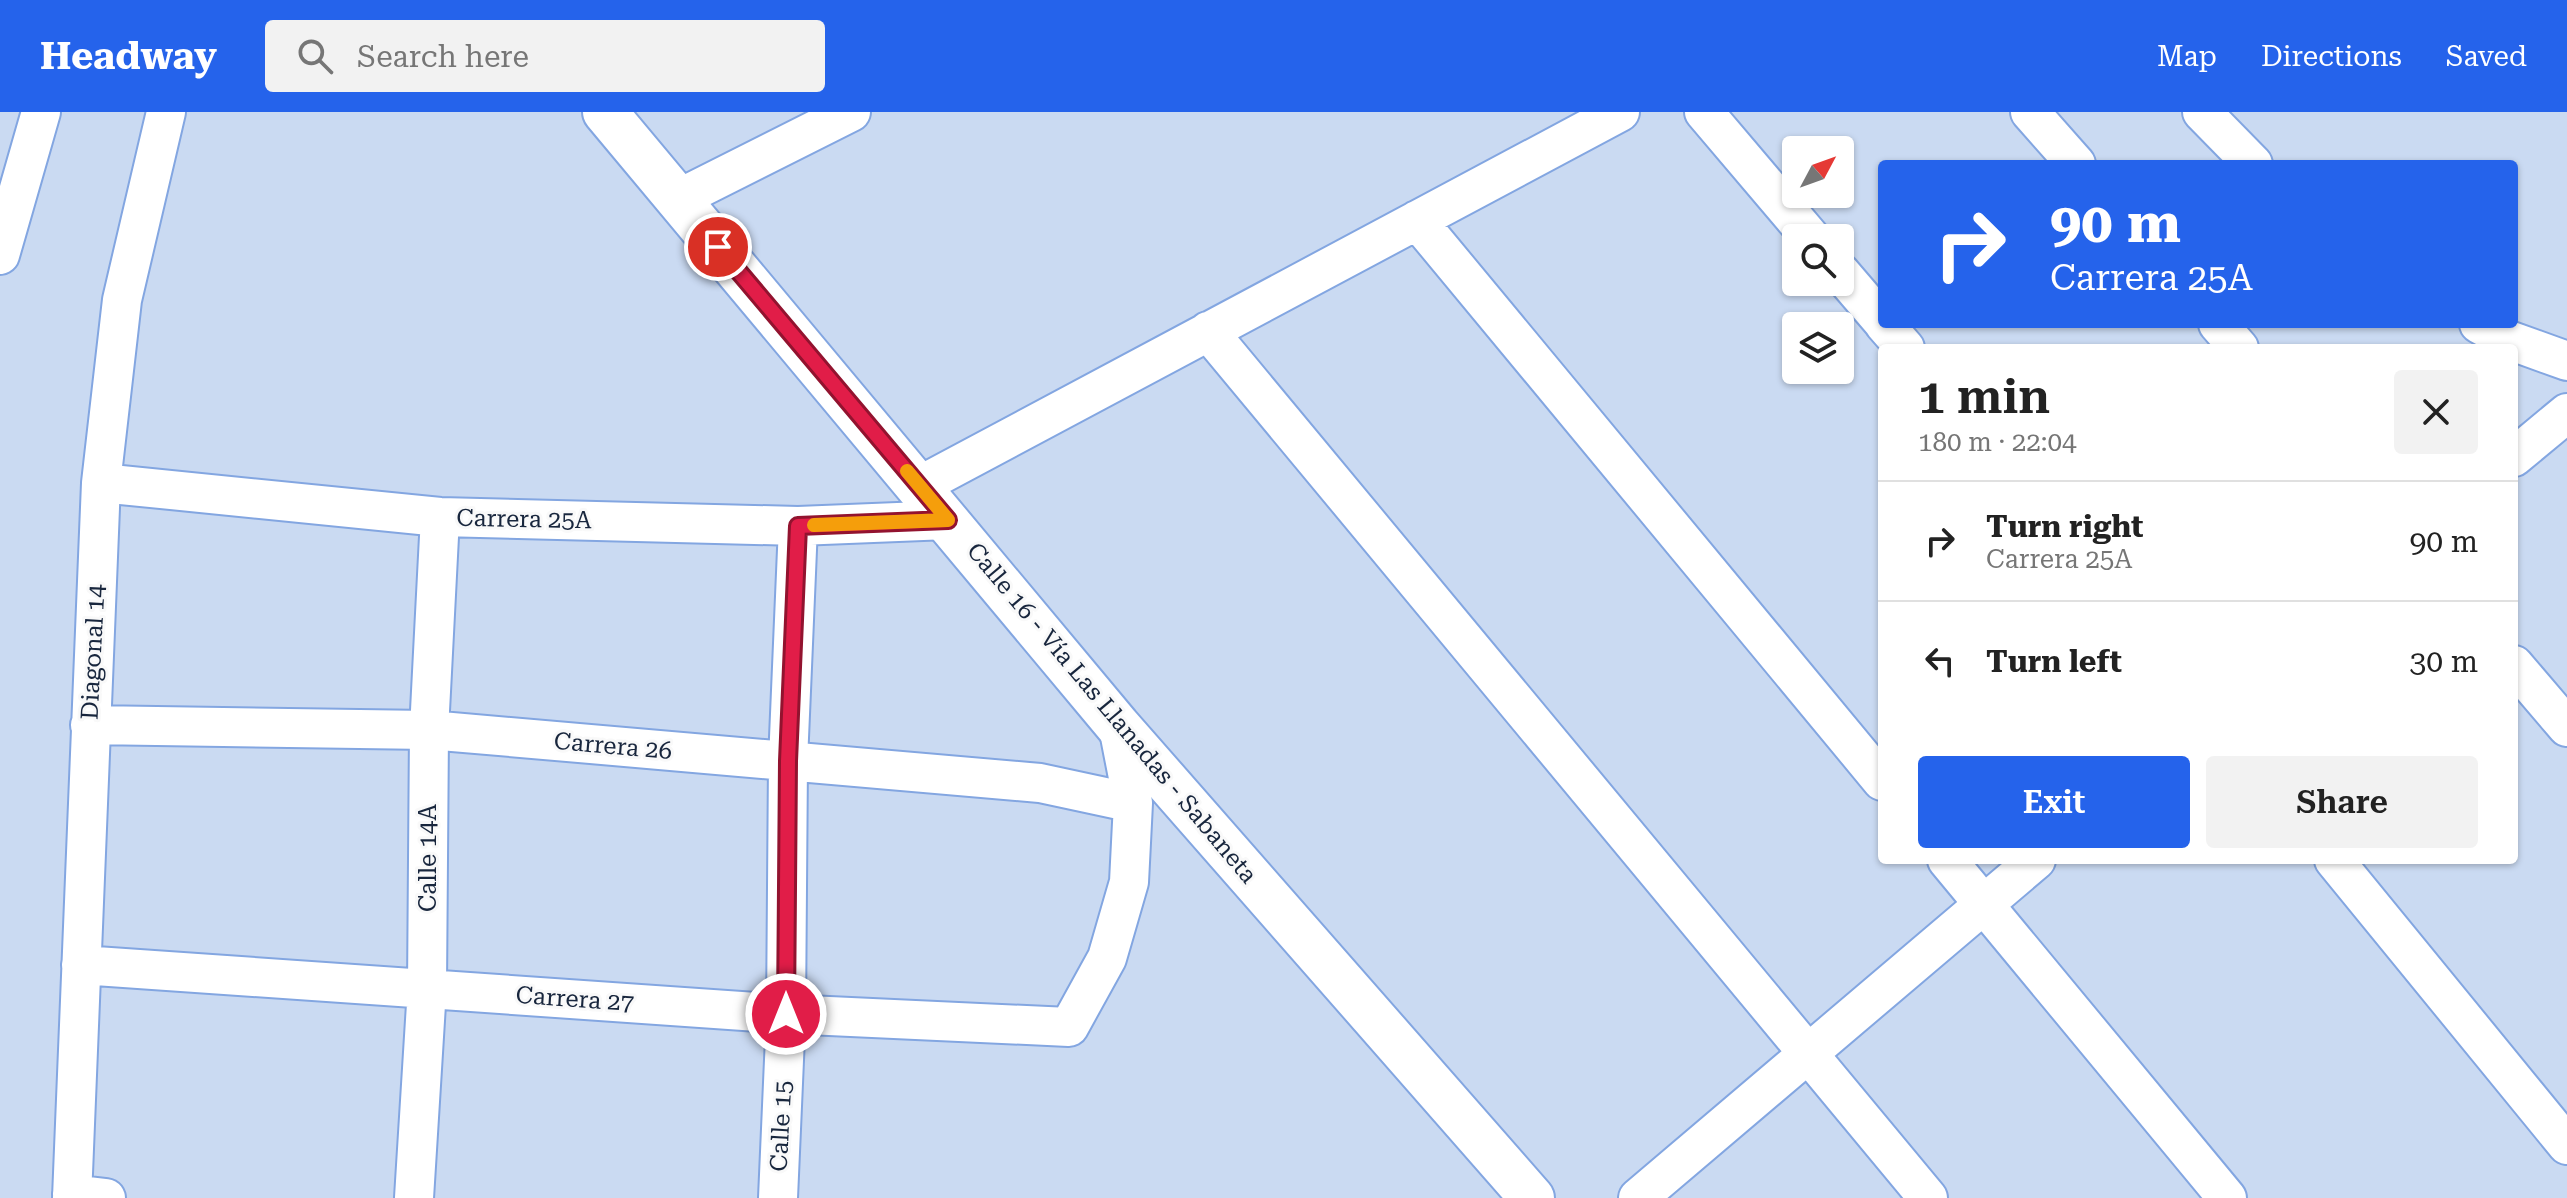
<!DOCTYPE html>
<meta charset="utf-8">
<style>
:root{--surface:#fff;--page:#f2f2f2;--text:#222;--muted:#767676;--line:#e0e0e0;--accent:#2563eb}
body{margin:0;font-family:"Roboto Serif",serif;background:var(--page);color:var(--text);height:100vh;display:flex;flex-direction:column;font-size:30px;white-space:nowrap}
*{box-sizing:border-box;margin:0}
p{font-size:26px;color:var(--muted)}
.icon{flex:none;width:44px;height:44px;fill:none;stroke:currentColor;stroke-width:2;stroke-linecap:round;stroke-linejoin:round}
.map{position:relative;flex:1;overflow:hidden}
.side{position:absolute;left:1878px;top:232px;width:640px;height:520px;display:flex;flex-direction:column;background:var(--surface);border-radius:8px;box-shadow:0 2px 6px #0004}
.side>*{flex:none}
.guide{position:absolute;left:1878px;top:48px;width:640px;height:168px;border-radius:8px;box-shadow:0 2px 6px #0004;background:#2563eb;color:#fff;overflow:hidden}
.needle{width:52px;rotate:49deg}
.fabs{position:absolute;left:1782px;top:24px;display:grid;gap:16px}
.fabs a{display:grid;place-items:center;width:72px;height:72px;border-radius:8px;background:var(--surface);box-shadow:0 2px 6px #0004;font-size:40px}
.pin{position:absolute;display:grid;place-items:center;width:68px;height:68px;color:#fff;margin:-34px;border:4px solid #fff;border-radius:50%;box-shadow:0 2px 8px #0007}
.me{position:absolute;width:88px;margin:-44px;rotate:0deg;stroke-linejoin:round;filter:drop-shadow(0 0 6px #0008)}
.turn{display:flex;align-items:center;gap:28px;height:168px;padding:0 40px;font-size:36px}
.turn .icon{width:104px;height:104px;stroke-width:2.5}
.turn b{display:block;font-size:56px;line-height:68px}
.round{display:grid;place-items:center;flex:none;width:84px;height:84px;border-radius:8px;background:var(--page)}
.head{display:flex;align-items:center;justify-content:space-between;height:136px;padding:0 40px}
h1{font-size:48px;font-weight:600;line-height:60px}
.primary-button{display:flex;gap:16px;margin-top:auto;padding:16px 40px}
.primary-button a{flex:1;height:92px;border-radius:8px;background:var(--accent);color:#fff;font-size:32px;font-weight:600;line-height:92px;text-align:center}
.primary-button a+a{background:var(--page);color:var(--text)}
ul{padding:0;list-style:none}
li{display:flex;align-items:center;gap:24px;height:120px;padding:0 40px;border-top:2px solid var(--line)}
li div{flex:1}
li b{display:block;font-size:30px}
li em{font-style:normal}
header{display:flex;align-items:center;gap:48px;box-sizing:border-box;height:112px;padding:0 40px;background:var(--accent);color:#fff}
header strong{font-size:38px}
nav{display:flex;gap:44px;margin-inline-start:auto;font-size:28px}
.search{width:560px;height:72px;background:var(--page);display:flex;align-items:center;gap:20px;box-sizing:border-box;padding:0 28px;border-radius:8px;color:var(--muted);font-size:30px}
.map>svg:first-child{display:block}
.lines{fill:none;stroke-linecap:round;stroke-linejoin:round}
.street-casing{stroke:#83a6e1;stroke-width:42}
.secondary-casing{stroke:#83a6e1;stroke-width:48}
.street{stroke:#fff;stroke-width:38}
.secondary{stroke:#fff;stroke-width:44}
.route-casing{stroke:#92132f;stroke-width:20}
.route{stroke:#e11d48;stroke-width:14}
.slow{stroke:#f59e0b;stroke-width:14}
.labels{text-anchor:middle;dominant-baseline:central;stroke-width:6;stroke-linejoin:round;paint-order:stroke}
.street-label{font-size:24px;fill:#18263d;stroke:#f9f9f9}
</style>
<header>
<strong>Headway</strong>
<div class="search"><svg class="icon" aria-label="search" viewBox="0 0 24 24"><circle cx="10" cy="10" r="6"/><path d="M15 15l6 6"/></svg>Search here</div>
<nav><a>Map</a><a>Directions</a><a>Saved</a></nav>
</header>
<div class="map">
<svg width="2567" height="1086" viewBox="0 0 2567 1086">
<rect width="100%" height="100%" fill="#cadaf2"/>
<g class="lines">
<defs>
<path id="street" d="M1704,0L1811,126
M2030,0L2076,52
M2202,0L2253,52
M678,87L851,0
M1417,108L1882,669
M0,143L41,0
M1840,160L1882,209
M1884,212L1905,236
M2218,212L2239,236
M2479,212L2506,227L2567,249
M1208,219L1928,1086
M2514,345L2567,301
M101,371L440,405L798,414L948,408
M919,374L1620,0
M2514,553L2567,615
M90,613L429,618L1040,671L1133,691
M1947,748L2227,1086
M2334,748L2567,1033
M81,853L786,902L1069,915L1107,846L1129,770L1133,691L1118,614
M72,1082L106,1086
M72,1086L101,371L122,188L166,0
M414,1086L427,876L429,618L440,405
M778,1086L786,902L788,649L798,414
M1638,1086L2036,748"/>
<path id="secondary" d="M605,0L1118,614L1532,1086"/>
</defs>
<use href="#street" class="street-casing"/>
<use href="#secondary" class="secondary-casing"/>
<use href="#street" class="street"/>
<use href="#secondary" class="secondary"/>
</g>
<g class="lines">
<defs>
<path id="route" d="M718,135L948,408L798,414L788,649L786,902"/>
</defs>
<use href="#route" class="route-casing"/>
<use href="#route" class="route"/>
<path class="slow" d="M814,413L948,408L907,359"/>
</g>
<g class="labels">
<g class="street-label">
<text transform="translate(524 407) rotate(1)">Carrera 25A</text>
<text transform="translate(93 540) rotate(-87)">Diagonal 14</text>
<text transform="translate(1112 601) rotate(50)">Calle 16 - Vía Las Llanadas - Sabaneta</text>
<text transform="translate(613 634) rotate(5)">Carrera 26</text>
<text transform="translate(428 746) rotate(-90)">Calle 14A</text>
<text transform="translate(575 887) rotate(4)">Carrera 27</text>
<text transform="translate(781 1014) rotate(-87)">Calle 15</text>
</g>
</g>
</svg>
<div class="fabs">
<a><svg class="needle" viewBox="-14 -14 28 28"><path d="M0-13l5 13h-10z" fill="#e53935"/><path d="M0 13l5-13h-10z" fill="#767676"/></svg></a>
<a><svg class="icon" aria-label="search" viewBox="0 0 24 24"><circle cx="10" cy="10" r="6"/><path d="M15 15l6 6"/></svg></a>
<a><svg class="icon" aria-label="layers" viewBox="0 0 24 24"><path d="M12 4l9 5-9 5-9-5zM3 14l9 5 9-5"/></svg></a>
</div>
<div class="pin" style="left:718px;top:135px;background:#d93025"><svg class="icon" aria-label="arrive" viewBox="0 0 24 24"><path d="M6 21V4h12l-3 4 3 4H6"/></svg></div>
<svg class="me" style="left:786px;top:902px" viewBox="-20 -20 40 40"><circle r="17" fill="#e11d48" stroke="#fff" stroke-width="3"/><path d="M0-11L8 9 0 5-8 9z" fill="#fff"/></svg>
<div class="guide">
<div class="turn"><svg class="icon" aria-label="right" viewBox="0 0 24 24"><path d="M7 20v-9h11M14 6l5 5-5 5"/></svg><div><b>90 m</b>Carrera 25A</div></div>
</div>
<section class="side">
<div class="head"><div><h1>1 min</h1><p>180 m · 22:04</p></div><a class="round"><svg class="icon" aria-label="close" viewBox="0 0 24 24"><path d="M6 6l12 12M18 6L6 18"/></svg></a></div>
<ul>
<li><svg class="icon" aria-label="right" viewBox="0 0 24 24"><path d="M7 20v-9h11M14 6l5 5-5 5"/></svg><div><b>Turn right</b><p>Carrera 25A</p></div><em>90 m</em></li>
<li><svg class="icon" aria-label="left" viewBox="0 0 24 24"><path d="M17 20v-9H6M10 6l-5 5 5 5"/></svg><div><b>Turn left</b></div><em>30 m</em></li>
</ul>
<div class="primary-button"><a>Exit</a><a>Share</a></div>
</section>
</div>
